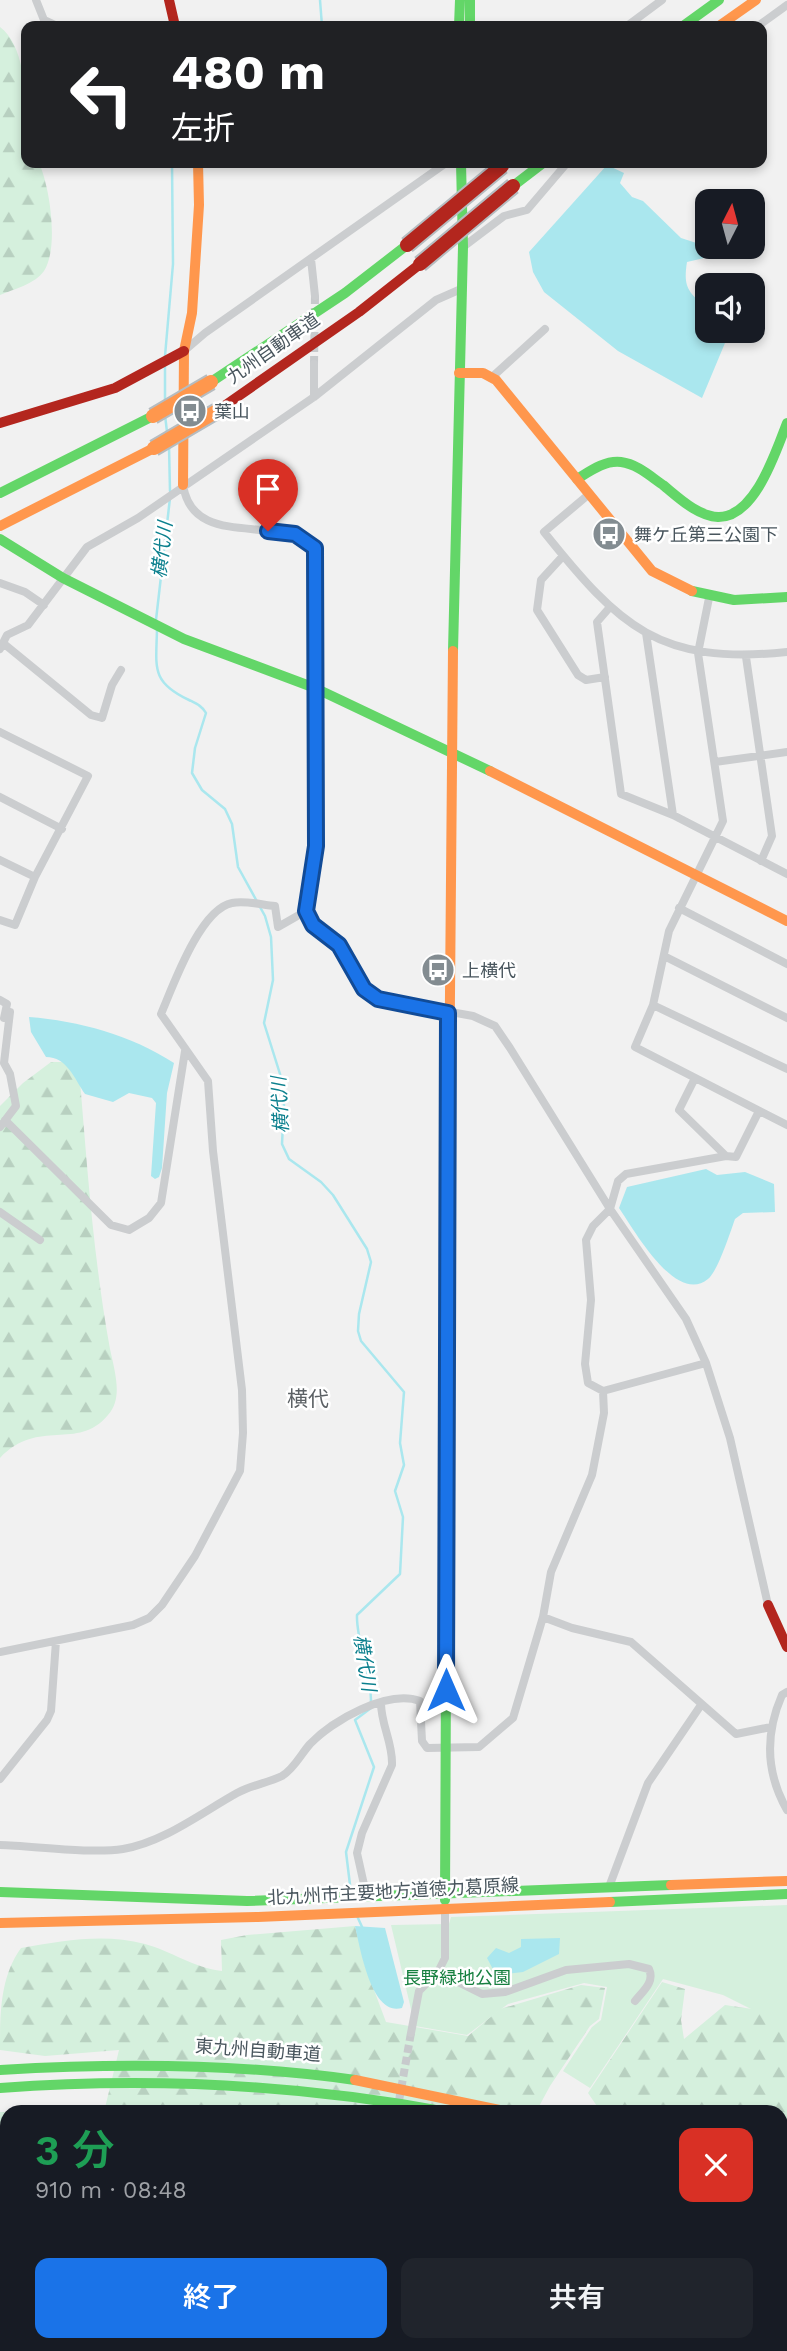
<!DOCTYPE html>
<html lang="ja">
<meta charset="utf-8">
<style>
:root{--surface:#171b24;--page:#20242c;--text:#f1f3f6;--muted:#9ea1a6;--accent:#1a73e8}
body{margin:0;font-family:"Work Sans","Noto Sans JP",sans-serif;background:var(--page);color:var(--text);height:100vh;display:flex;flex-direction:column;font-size:26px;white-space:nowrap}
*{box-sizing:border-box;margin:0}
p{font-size:23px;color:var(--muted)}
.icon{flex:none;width:38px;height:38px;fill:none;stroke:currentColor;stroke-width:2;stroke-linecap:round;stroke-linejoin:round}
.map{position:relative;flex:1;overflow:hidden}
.details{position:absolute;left:0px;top:2105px;width:788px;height:247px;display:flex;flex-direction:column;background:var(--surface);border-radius:21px 21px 0 0;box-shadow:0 4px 10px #0003}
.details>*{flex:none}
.top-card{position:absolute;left:21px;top:21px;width:746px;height:147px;border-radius:14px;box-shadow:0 4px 10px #0003;background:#202124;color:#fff;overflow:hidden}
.needle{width:46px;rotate:6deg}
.fabs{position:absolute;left:695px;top:189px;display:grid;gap:14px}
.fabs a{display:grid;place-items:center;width:70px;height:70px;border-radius:14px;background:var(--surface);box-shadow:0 4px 10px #0003;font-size:35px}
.pin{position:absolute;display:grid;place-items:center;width:60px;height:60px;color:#fff;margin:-72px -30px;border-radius:50% 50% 50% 0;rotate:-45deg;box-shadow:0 0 7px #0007}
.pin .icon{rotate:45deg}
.me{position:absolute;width:77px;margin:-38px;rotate:0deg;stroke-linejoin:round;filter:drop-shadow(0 0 5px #0008)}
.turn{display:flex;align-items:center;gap:24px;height:147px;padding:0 35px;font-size:32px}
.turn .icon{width:91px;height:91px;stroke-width:2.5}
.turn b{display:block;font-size:49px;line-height:60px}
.round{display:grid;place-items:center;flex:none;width:74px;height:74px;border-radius:14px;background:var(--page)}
.head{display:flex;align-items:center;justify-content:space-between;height:119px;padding:0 35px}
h1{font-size:42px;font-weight:600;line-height:52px;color:#1e9e55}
.cta{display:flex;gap:14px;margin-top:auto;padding:14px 35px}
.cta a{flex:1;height:80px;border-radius:14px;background:var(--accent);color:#fff;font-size:28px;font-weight:600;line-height:80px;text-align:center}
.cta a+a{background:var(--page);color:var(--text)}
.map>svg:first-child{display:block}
.forest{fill:url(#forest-firs)}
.park{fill:#d5f0dd}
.water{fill:#aae7ee}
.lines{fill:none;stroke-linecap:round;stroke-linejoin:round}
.stream{stroke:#aae7ee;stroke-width:2.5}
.street-tunnel{stroke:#c7cacc;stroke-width:8;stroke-dasharray:8 4;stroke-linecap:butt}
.street{stroke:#cbcdcf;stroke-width:8}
.fast{stroke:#63d668;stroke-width:10}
.slow{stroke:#ff974d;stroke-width:10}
.jam{stroke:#b3261e;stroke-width:10}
.slow-bridge-casing{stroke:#b6bcc0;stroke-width:18;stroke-linecap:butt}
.jam-bridge-casing{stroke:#b6bcc0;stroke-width:18;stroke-linecap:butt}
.slow-bridge{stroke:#ff974d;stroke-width:14}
.jam-bridge{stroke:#b3261e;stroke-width:14}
.route-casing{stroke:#114b97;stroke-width:18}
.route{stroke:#1a73e8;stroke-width:12}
.labels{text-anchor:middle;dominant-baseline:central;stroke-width:5;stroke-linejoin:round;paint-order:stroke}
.street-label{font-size:18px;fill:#48555d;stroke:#fff}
.poi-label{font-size:18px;fill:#48555d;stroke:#fff;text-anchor:start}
.park-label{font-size:18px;fill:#178040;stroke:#fff}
.water-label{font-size:19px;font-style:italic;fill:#0c808e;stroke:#fff}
.quarter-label{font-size:21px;fill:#5c6165;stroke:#fff}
</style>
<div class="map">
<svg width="787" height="2351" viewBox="0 0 787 2351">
<defs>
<pattern id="forest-firs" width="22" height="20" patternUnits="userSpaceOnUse" patternTransform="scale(1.75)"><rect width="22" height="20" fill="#d5f0dd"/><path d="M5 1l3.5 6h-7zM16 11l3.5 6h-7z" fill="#b8d0c0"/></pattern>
</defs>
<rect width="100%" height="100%" fill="#f1f1f1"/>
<path class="forest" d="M0,27C32,51 26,127 26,163H39C50,187 59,248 44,271C35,284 14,289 0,295Z
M51,1062H63L79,1069C87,1163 93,1256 110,1349C114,1369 124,1398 108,1415C77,1452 39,1417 0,1458V1106L23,1083Z
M355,1926L365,1966L386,2022L468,2036L500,2009L581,1985L605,1988L599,2019L590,2026L550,2086L536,2112H104L119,2050L45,2056L0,2050C0,2014 0,1977 21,1948C63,1941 103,1933 145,1944C171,1951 194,1968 222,1971L221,1940L247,1935Z
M662,1982L685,1989L681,2020L684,2039L725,2005L759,2010L787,2025V2351H0V2112H30H7V2345H780V2112H601L588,2093Z"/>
<path class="park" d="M787,1905V2027L723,1995L663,1979L590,2088L563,2071L592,2027L601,2020L607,1987L584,1983L508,2004L467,2035L415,2026L391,1925L449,1924L451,1917Z"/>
<path class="water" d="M607,165L624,173L620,183L632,197L643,201L681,238L718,250L717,255L687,262C683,287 688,292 707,308V331H730L702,398L618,351L544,292L533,272L529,252Z
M29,1017C79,1021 131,1035 174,1063L167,1093L162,1168L159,1177L155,1179L151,1176L156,1103L152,1098L129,1093L113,1102L85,1094C74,1078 67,1057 46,1057L31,1032Z
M706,1169L717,1175L745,1172L774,1184L775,1212L743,1213L735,1219C730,1233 718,1271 708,1279C676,1306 633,1228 619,1208L627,1187Z
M355,1926L385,1928L404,2002L402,2008C371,2017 360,1947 355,1926Z
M560,1938L559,1954L523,1972L496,1975L487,1958L496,1948L509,1953L521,1947V1939Z"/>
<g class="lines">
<path class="stream" d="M320,0L322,26
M165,356L173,264L172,163
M165,405V366
M165,415L167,432
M169,446L170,491
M156,620L170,498
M157,630C156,668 151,682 189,700C197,704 202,706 206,713L195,748L192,773L202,790L225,809L232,824L238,867L265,916L271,937L273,980L264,1023L280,1074L284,1103L282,1144L289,1159L321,1182L333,1195L367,1249L371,1262L359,1314L358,1331L361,1341L404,1392L400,1443L404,1465L395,1491L403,1517L400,1574L357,1615C356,1641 371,1671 371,1702
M351,1893L346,1852L374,1767L355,1720L371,1708
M357,1916L363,1929"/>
<path class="street-tunnel" d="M314,364L315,296
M397,2112L411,2033"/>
<path class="street" d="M36,0L44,20L57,26
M627,26L662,0
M758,26L787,5
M463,247L504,216L527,210L567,163
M311,259L315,296
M184,351L205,333L446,163
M491,378L545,329
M314,397V364
M183,485C193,550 276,513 315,548L316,846L306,911L313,925L339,945L364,989L378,999L473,1016L495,1026L510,1048L610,1209L686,1319L706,1363L730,1438L768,1605
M588,495L544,532C620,627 659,665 787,652
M563,556L541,580L537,610L578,675L586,680L605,677
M0,583L25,592L44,605
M709,598L698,653L723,821L669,931L653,1005L635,1047L787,1125
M610,607L597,622L621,794L673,815L787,874
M646,633L673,815
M3,643L91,715L102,718L112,685L121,670
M0,649L7,635L28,625L87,547L138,518L314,397L436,300L461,289
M746,657L772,836L761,861
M0,732L88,776L35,877L15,925L0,920
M715,762L787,752
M0,797L62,829
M0,860L35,877
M679,908L787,964
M664,956L787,1018
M0,1000L7,1004L4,1018
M653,1005L787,1069
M695,1078L679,1110L726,1156
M5,1120L111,1225L129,1230L149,1218L161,1203L185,1051
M0,1127L16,1106L10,1074L4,1063L10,1012
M0,1212L40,1240
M706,1363L603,1391L588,1383L585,1364L591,1300L586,1240L593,1226L610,1209L618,1181L626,1174L726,1156L736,1157L759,1111
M543,1617L572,1628L631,1642L736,1734L771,1727
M0,1652L133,1625L149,1618L162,1605L195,1556L240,1471L243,1433L242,1390L213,1151L208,1081L161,1014C173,986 200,909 232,903C245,900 262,905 275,906L278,927L306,911
M787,1692L782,1695C765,1734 766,1773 787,1810
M0,1779L47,1720L51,1711L56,1641
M0,1845C34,1846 91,1854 123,1849C164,1842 201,1813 237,1793C251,1785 268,1783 282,1776C294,1769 301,1754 310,1744C332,1721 387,1689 420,1701L422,1741L427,1748L479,1747L513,1718L543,1617L551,1572L592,1475L604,1413L603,1391
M609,1887L648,1783L701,1705
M365,1889L357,1853L362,1833L392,1765C393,1743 381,1725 381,1703
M438,1972L482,1994L505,1992L566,1970L629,1964L649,1969C655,1982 643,1991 635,2001
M411,2033L419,1991L438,1972L445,1958V1906"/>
<path class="fast" d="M470,0V26
M459,26L460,0
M683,26L719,0
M513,186L543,163
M211,382L345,293L407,245
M577,479C590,471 605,460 621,462C637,464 650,476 663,485C678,497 697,516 718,517C755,518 776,451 787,423
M0,493L153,416
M0,539L63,578L184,639L315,688L490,771
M692,591L734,600L787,597
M453,651L463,247L461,163
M0,1892L247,1901L671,1885
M445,1900L448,1223
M610,1902L787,1894
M0,2070C119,2063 237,2063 355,2080
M0,2088C151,2077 298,2084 447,2112
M780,2215L787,2218
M780,2234L787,2238"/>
<path class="slow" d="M719,26L756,0
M459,373H483L496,380L652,571L692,591
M183,485L184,351L192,313L199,205L198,163
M0,526L154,448
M490,771L787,921
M448,1223L453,651
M671,1885L787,1881
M0,1923L258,1917L610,1902
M355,2080L509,2112"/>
<path class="jam" d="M169,0L175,26
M217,411L359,312L420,264
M0,423L115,388L184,351
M768,1605L787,1647"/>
<defs>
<path id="slow-bridge" d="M153,416L211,382
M154,448L217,411"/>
<path id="jam-bridge" d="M407,245L502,166
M420,264L513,186"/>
</defs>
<use href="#slow-bridge" class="slow-bridge-casing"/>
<use href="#jam-bridge" class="jam-bridge-casing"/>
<use href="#slow-bridge" class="slow-bridge"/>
<use href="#jam-bridge" class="jam-bridge"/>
</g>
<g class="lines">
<defs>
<path id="route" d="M268,531L295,534L315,548L316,846L306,911L313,925L339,945L364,989L378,999L448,1013L446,1690"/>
</defs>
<use href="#route" class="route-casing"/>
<use href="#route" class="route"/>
</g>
<defs>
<symbol id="bus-disc" viewBox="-11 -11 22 22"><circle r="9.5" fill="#838c91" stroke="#fff"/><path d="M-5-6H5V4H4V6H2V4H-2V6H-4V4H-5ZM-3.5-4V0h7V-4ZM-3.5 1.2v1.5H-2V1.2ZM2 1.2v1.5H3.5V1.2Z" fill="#fff"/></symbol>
</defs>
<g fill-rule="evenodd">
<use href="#bus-disc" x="171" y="392" width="38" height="38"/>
<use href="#bus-disc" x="590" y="515" width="38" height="38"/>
<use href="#bus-disc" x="419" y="951" width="38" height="38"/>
</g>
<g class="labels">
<g class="street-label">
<text transform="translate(273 348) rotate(-35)">九州自動車道</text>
<text transform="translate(393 1891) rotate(-3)">北九州市主要地方道徳力葛原線</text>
<text transform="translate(258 2050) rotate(4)">東九州自動車道</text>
</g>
<g class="poi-label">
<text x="214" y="411">葉山</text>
<text x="634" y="534">舞ケ丘第三公園下</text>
<text x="462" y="970">上横代</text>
</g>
<g class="park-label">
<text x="457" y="1977">長野緑地公園</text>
</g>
<g class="water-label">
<text transform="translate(162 550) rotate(-83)">横代川</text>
<text transform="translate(280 1105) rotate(-93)">横代川</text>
<text transform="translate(365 1663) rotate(81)">横代川</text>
</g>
<g class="quarter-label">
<text x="308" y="1398">横代</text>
</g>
</g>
</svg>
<div class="fabs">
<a><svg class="needle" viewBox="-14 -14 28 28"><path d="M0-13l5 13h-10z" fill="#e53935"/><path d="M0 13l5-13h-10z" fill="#9ea1a6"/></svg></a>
<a><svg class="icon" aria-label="sound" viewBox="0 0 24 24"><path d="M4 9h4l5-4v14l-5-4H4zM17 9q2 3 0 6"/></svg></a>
</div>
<div class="pin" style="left:268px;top:531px;background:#d93025"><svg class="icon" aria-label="arrive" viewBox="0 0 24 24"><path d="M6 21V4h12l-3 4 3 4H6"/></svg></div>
<svg class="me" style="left:446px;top:1690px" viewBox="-20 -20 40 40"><path d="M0-17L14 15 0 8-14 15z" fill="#1a73e8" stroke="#fff" stroke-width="4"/></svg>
<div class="top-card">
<div class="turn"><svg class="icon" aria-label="left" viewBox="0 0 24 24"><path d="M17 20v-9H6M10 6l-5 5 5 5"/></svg><div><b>480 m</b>左折</div></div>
</div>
<section class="details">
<div class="head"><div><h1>3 分</h1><p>910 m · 08:48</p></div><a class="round" style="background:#d93025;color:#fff"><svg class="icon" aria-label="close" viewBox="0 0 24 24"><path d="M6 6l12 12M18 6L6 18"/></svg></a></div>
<div class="cta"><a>終了</a><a>共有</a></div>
</section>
</div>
